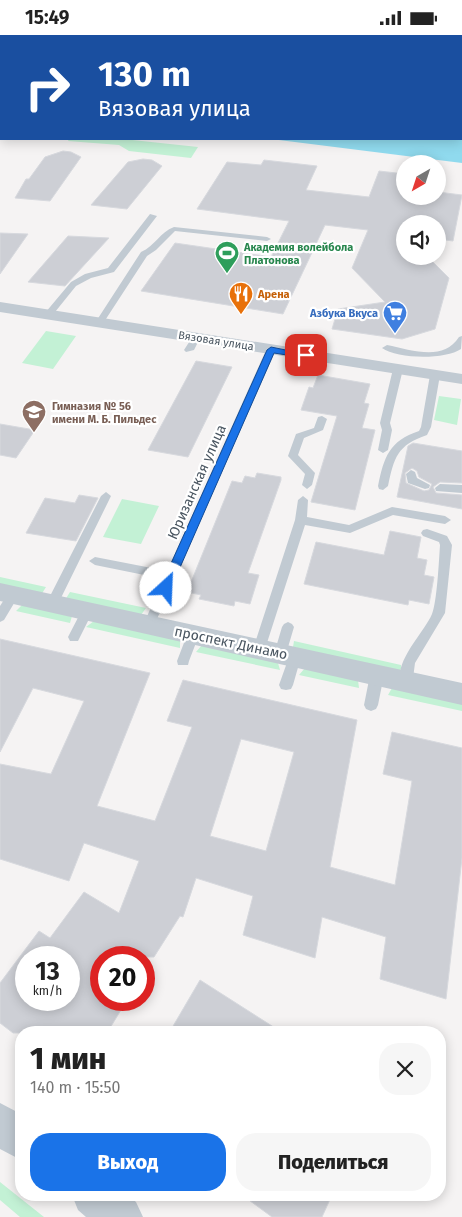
<!DOCTYPE html>
<html lang="ru">
<meta charset="utf-8">
<style>
:root{--surface:#fff;--page:#f6f6f6;--text:#222;--muted:#767676;--accent:#1a73e8}
body{margin:0;font-family:"Fira Sans",sans-serif;background:var(--page);color:var(--text);height:100vh;display:flex;flex-direction:column;font-size:19px;white-space:nowrap}
*{box-sizing:border-box;margin:0}
p{font-size:16px;color:var(--muted)}
.icon{flex:none;width:28px;height:28px;fill:none;stroke:currentColor;stroke-width:2;stroke-linecap:round;stroke-linejoin:round}
.map{position:relative;flex:1;overflow:hidden}
.drawer{position:absolute;left:15px;top:991px;width:431px;height:175px;display:flex;flex-direction:column;background:var(--surface);border-radius:20px;box-shadow:0 2px 12px #0003}
.drawer>*{flex:none}
.guide{position:absolute;left:0px;top:0px;width:462px;height:105px;box-shadow:0 2px 12px #0003;background:#1a4fa0;color:#fff;overflow:hidden}
.needle{width:32px;rotate:219deg}
.controls{position:absolute;left:396px;top:120px;display:grid;gap:10px}
.controls a{display:grid;place-items:center;width:50px;height:50px;border-radius:50%;background:var(--surface);box-shadow:0 2px 12px #0003;font-size:25px}
.speed{position:absolute;left:15px;top:911px;display:flex;gap:10px;font-size:25px;font-weight:700;text-align:center}
.speed>*{display:grid;place-content:center;width:65px;height:65px;border-radius:50%;background:var(--surface);box-shadow:0 2px 12px #0003;line-height:1}
.speed small{font-size:12px;font-weight:400}
.speed .limit{border:8px solid #d22;background:#fff;color:#111}
.pin{position:absolute;display:grid;place-items:center;width:42px;height:42px;color:#fff;margin:-21px;border-radius:10px;box-shadow:0 2px 8px #0006}
.me{position:absolute;width:55px;margin:-28px;rotate:25deg;stroke-linejoin:round;filter:drop-shadow(0 0 4px #0008)}
.turn{display:flex;align-items:center;gap:18px;height:105px;padding:0 15px;font-size:22px}
.turn .icon{width:65px;height:65px;stroke-width:2.5}
.turn b{display:block;font-size:35px;line-height:42px}
.round{display:grid;place-items:center;flex:none;width:52px;height:52px;border-radius:20px;background:var(--page)}
.summary{display:flex;align-items:center;justify-content:space-between;height:85px;padding:0 15px}
h1{font-size:30px;font-weight:800;line-height:38px}
.cta{display:flex;gap:10px;margin-top:auto;padding:10px 15px}
.cta a{flex:1;height:58px;border-radius:20px;background:var(--accent);color:#fff;font-size:20px;font-weight:800;line-height:58px;text-align:center}
.cta a+a{background:var(--page);color:var(--text)}
.status{display:flex;justify-content:space-between;align-items:center;height:35px;padding:0 25px;background:var(--surface);direction:ltr}
.status svg{height:14px;fill:currentColor}
.map>svg:first-child{display:block}
.green{fill:#c3f1d5}
.water{fill:#90daee}
.building{fill:#cdcfd5;stroke:#d7d9de;fill-rule:evenodd}
.lines{fill:none;stroke-linecap:round;stroke-linejoin:round}
.service{fill:#c1cad2;fill-rule:evenodd}
.minor{fill:#c1cad2;fill-rule:evenodd}
.tertiary{fill:#c1cad2;fill-rule:evenodd}
.secondary{fill:#c1cbd6;fill-rule:evenodd}
.route{fill:#1a73e8;stroke:#114b97}
.labels{text-anchor:middle;dominant-baseline:central;stroke-width:4.5;stroke-linejoin:round;paint-order:stroke}
.far-leisure-label{font-size:11px;font-weight:bold;fill:#27864d;stroke:#fff;text-anchor:start}
.far-food-label{font-size:11px;font-weight:bold;fill:#c56008;stroke:#fff;text-anchor:start}
.far-shop-label{font-size:11px;font-weight:bold;fill:#366cbe;stroke:#fff;text-anchor:end}
.far-street-label{font-size:11px;fill:#4a5661;stroke:#fff}
.far-education-label{font-size:11px;font-weight:bold;fill:#785e54;stroke:#fff;text-anchor:start}
.street-label{font-size:14px;fill:#4a5661;stroke:#fff}
</style>
<div class="status"><b>15:49</b><svg viewBox="0 0 49 12"><path d="M0 12V9h3v3zM5 12V6h3v6zM10 12V3h3v9zM15 12V0h3v12zM26 1h20v11H26zM47 4h2v5h-2z"/></svg></div>
<div class="map">
<svg width="462" height="1182" viewBox="0 0 462 1182">
<rect width="100%" height="100%" fill="#f5f3f3"/>
<path class="green" d="M69,104H123L198,112L191,123L129,116L119,110L68,106Z
M46,296L76,301L53,334L22,328Z
M439,361L461,364L457,390L434,385Z
M122,464L159,471L141,509L103,502Z
M0,542L46,552L41,560L0,551Z
M70,557L146,573L141,580L65,565Z
M22,570L72,581L70,588L16,576Z
M94,586L180,605V613L86,592Z
M294,606L401,630V634L398,637L293,612Z
M202,610L278,628L280,635L196,617Z
M305,633L358,645L359,653L299,640Z
M392,653L462,669V676L388,660Z
M0,1147L44,1182H20L0,1165Z"/>
<path class="water" d="M462,48V128L271,104H461Z"/>
<path class="building" d="M63,116L71,117L81,122L50,166L15,163L26,144H29L45,122Z
M143,124L152,125L162,131L127,174L91,170L128,127Z
M264,125L317,131L306,155L369,162L379,136L405,139V161H438V157L462,160L453,206L438,204V189H405V221H427L449,243L435,294L402,304L332,294L338,274L385,267L352,233L368,195L325,190L283,279L141,256L175,208L271,222L289,186L197,174L227,127L261,130Z
M0,198L28,199L0,239Z
M68,201L109,203L65,251L28,247Z
M196,326L232,332L188,422L148,415Z
M318,340L370,349L364,368L369,369L362,393L375,395L355,475L311,467L337,381L301,375L309,352L313,353Z
M0,389L35,395L16,423L0,420Z
M413,408L462,416V448L440,447L433,452L436,458L462,460V474L397,462L408,411ZM412,433L417,436L419,442L432,449L429,455L424,456L406,448L405,438Z
M257,438L281,442V445L248,538L259,540L250,569L235,566L234,571L199,564L201,560L187,557L232,446L242,448L245,441L255,443Z
M79,460L98,463L76,506L26,498L45,463L75,468Z
M390,496L421,502L417,523L427,525L424,540L434,542L429,569L409,565L408,570L304,549L316,507L384,520Z
M0,604L150,638L97,771L155,786L192,692L167,686L183,645L357,685L330,832L395,850L412,746L383,739L392,697L462,713V823L446,964L380,944L386,902L322,882L315,923L243,900L253,861L196,843L183,882L180,881L154,922H101V965H127L107,998H13L0,988V948L39,896L50,903L84,857L119,878L139,826L84,808L69,846L0,824V729L51,739L84,666L33,653L0,717ZM241,704L294,717L266,816L210,801ZM26,922H69V965H26Z
M200,945L283,998H169Z
M242,1160H332L322,1182H272Z"/>
<g class="lines">
<path class="service" d="M103,0H109V1H104Z
M176,0H182V1H177Z
M292,0H308L309,1H294Z
M150,179L157,181L114,237L91,243L76,251L51,282H45V278L71,247L85,239L108,233Z
M174,192L267,202L271,204L267,206L175,196L156,215L147,221L102,290H96L95,288L141,217C155,211 160,197 174,192Z
M196,300L200,303L194,315L186,317L184,315L193,301Z
M462,301L461,314C445,325 397,324 382,313L387,310C412,315 443,327 459,302Z
M311,303L315,306L311,320L309,322H303L301,320L307,306Z
M271,312L276,315L153,593H145L143,590L164,544L95,530L89,526L95,522L167,536L266,315Z
M398,331L403,334L390,388L392,395L388,415L383,418L378,415L382,395L380,388L393,334Z
M435,337L440,340L431,392L427,400C397,410 394,423 388,451L383,455L379,454L378,451C384,422 389,406 419,396L421,392L430,340Z
M322,381L327,384L323,395L304,403L298,420L315,438L312,450L307,454L302,450L305,439L288,421L296,399L314,393L318,382Z
M411,435L415,437L417,443L430,450L429,453L425,454L408,448L406,439Z
M440,449L462,450V458L436,456L435,453Z
M106,457L111,461L58,569L56,572H48L46,569L101,461Z
M303,461L308,465L307,482L349,490L392,472L445,481L451,485L445,489L393,480L350,498L305,490L265,614L264,618H254L253,614L295,485L298,465Z
M427,494L447,501L452,510L445,578L415,628L412,651L407,652L402,651C391,629 424,598 432,579C437,567 439,525 440,510L439,507L423,501L421,498L423,495Z
M13,555L19,560L4,585L0,587V571L9,557Z
M87,571L93,576L78,606H70L68,602L83,573Z
M288,587L292,589L294,592L286,619L285,623H275L274,619L282,592L284,589Z
M193,595L197,597L199,600L189,626L188,630H178L177,626L187,600L189,597Z
M295,617L300,618L301,622L293,650L291,654L286,655L281,654L279,650L289,622L290,618Z
M377,635L382,636L384,640L378,670L376,674L371,676L366,674L364,670L370,640L372,636Z"/>
<path class="minor" d="M259,0H269V1H259Z
M0,267L462,339V349L0,277Z
M0,548L462,648V670L0,566Z"/>
<path class="tertiary" d="M0,1068L21,1079V1125L0,1114Z
M72,1160H128L136,1167L143,1182H86L78,1175Z"/>
<path class="secondary" d="M0,2L1,3V10H0Z
M461,27H462V35H461Z"/>
</g>
<path class="route" d="M271,312L310,320L306,323L274,318L171,553L170,556H162L160,553L267,315Z"/>
<defs>
<symbol id="stadium-pin" viewBox="-11 -11 22 30"><path d="M0 17L-7.5 6A9.5 9.5 0 1 1 7.5 6Z" fill="#2e9e5b" stroke="#fff"/><path d="M0-5a6.5 5 0 1 0 0 10a6.5 5 0 1 0 0-10ZM-3.5-1.8h7v3.6h-7Z" fill="#fff"/></symbol>
<symbol id="restaurant-pin" viewBox="-11 -11 22 30"><path d="M0 17L-7.5 6A9.5 9.5 0 1 1 7.5 6Z" fill="#e8710a" stroke="#fff"/><path d="M-5-6h1v4h1v-4h1v4h1v-4h1v5L-1.5 .5V6h-2V.5L-5-1ZM5-6V6H3V1.5H1.5Q1.5-4 5-6Z" fill="#fff"/></symbol>
<symbol id="supermarket-pin" viewBox="-11 -11 22 30"><path d="M0 17L-7.5 6A9.5 9.5 0 1 1 7.5 6Z" fill="#3f7fe0" stroke="#fff"/><path d="M-6-5.5h2.5l.6 2H6L4.5 2H-2.5L-4.4-4H-6ZM-1.5 3.2a1.3 1.3 0 1 0 .1 0ZM3 3.2a1.3 1.3 0 1 0 .1 0Z" fill="#fff"/></symbol>
<symbol id="school-pin" viewBox="-11 -11 22 30"><path d="M0 17L-7.5 6A9.5 9.5 0 1 1 7.5 6Z" fill="#8d6e63" stroke="#fff"/><path d="M0-5L7-2L0 1L-7-2ZM-4 1L0 2.5L4 1V4Q0 6-4 4Z" fill="#fff"/></symbol>
</defs>
<g fill-rule="evenodd">
<use href="#stadium-pin" x="213" y="204" width="28" height="38"/>
<use href="#restaurant-pin" x="227" y="245" width="28" height="38"/>
<use href="#supermarket-pin" x="381" y="264" width="28" height="38"/>
<use href="#school-pin" x="20" y="363" width="28" height="38"/>
</g>
<g class="labels">
<g class="far-leisure-label">
<text x="244" y="212">Академия волейбола<tspan x="244" dy="13">Платонова</tspan></text>
</g>
<g class="far-food-label">
<text x="258" y="259">Арена</text>
</g>
<g class="far-shop-label">
<text x="378" y="278">Азбука Вкуса</text>
</g>
<g class="far-street-label">
<text transform="translate(216 306) rotate(9)">Вязовая улица</text>
</g>
<g class="far-education-label">
<text x="52" y="371">Гимназия № 56<tspan x="52" dy="13">имени М. Б. Пильдес</tspan></text>
</g>
<g class="street-label">
<text transform="translate(197 447) rotate(-66)">Юризанская улица</text>
<text transform="translate(231 608) rotate(12)">проспект Динамо</text>
</g>
</g>
</svg>
<div class="controls">
<a><svg class="needle" viewBox="-14 -14 28 28"><path d="M0-13l5 13h-10z" fill="#e53935"/><path d="M0 13l5-13h-10z" fill="#767676"/></svg></a>
<a><svg class="icon" aria-label="sound" viewBox="0 0 24 24"><path d="M4 9h4l5-4v14l-5-4H4zM17 9q2 3 0 6"/></svg></a>
</div>
<div class="speed"><div>13<small>km/h</small></div><div class="limit">20</div></div>
<div class="pin" style="left:306px;top:320px;background:#d93025"><svg class="icon" aria-label="arrive" viewBox="0 0 24 24"><path d="M6 21V4h12l-3 4 3 4H6"/></svg></div>
<svg class="me" style="left:166px;top:553px" viewBox="-20 -20 40 40"><circle r="19" fill="#fff"/><path d="M0-13L10 11 0 6-10 11z" fill="#1a73e8"/></svg>
<div class="guide">
<div class="turn"><svg class="icon" aria-label="right" viewBox="0 0 24 24"><path d="M7 20v-9h11M14 6l5 5-5 5"/></svg><div><b>130 m</b>Вязовая улица</div></div>
</div>
<section class="drawer">
<div class="summary"><div><h1>1 мин</h1><p>140 m · 15:50</p></div><a class="round"><svg class="icon" aria-label="close" viewBox="0 0 24 24"><path d="M6 6l12 12M18 6L6 18"/></svg></a></div>
<div class="cta"><a>Выход</a><a>Поделиться</a></div>
</section>
</div>
